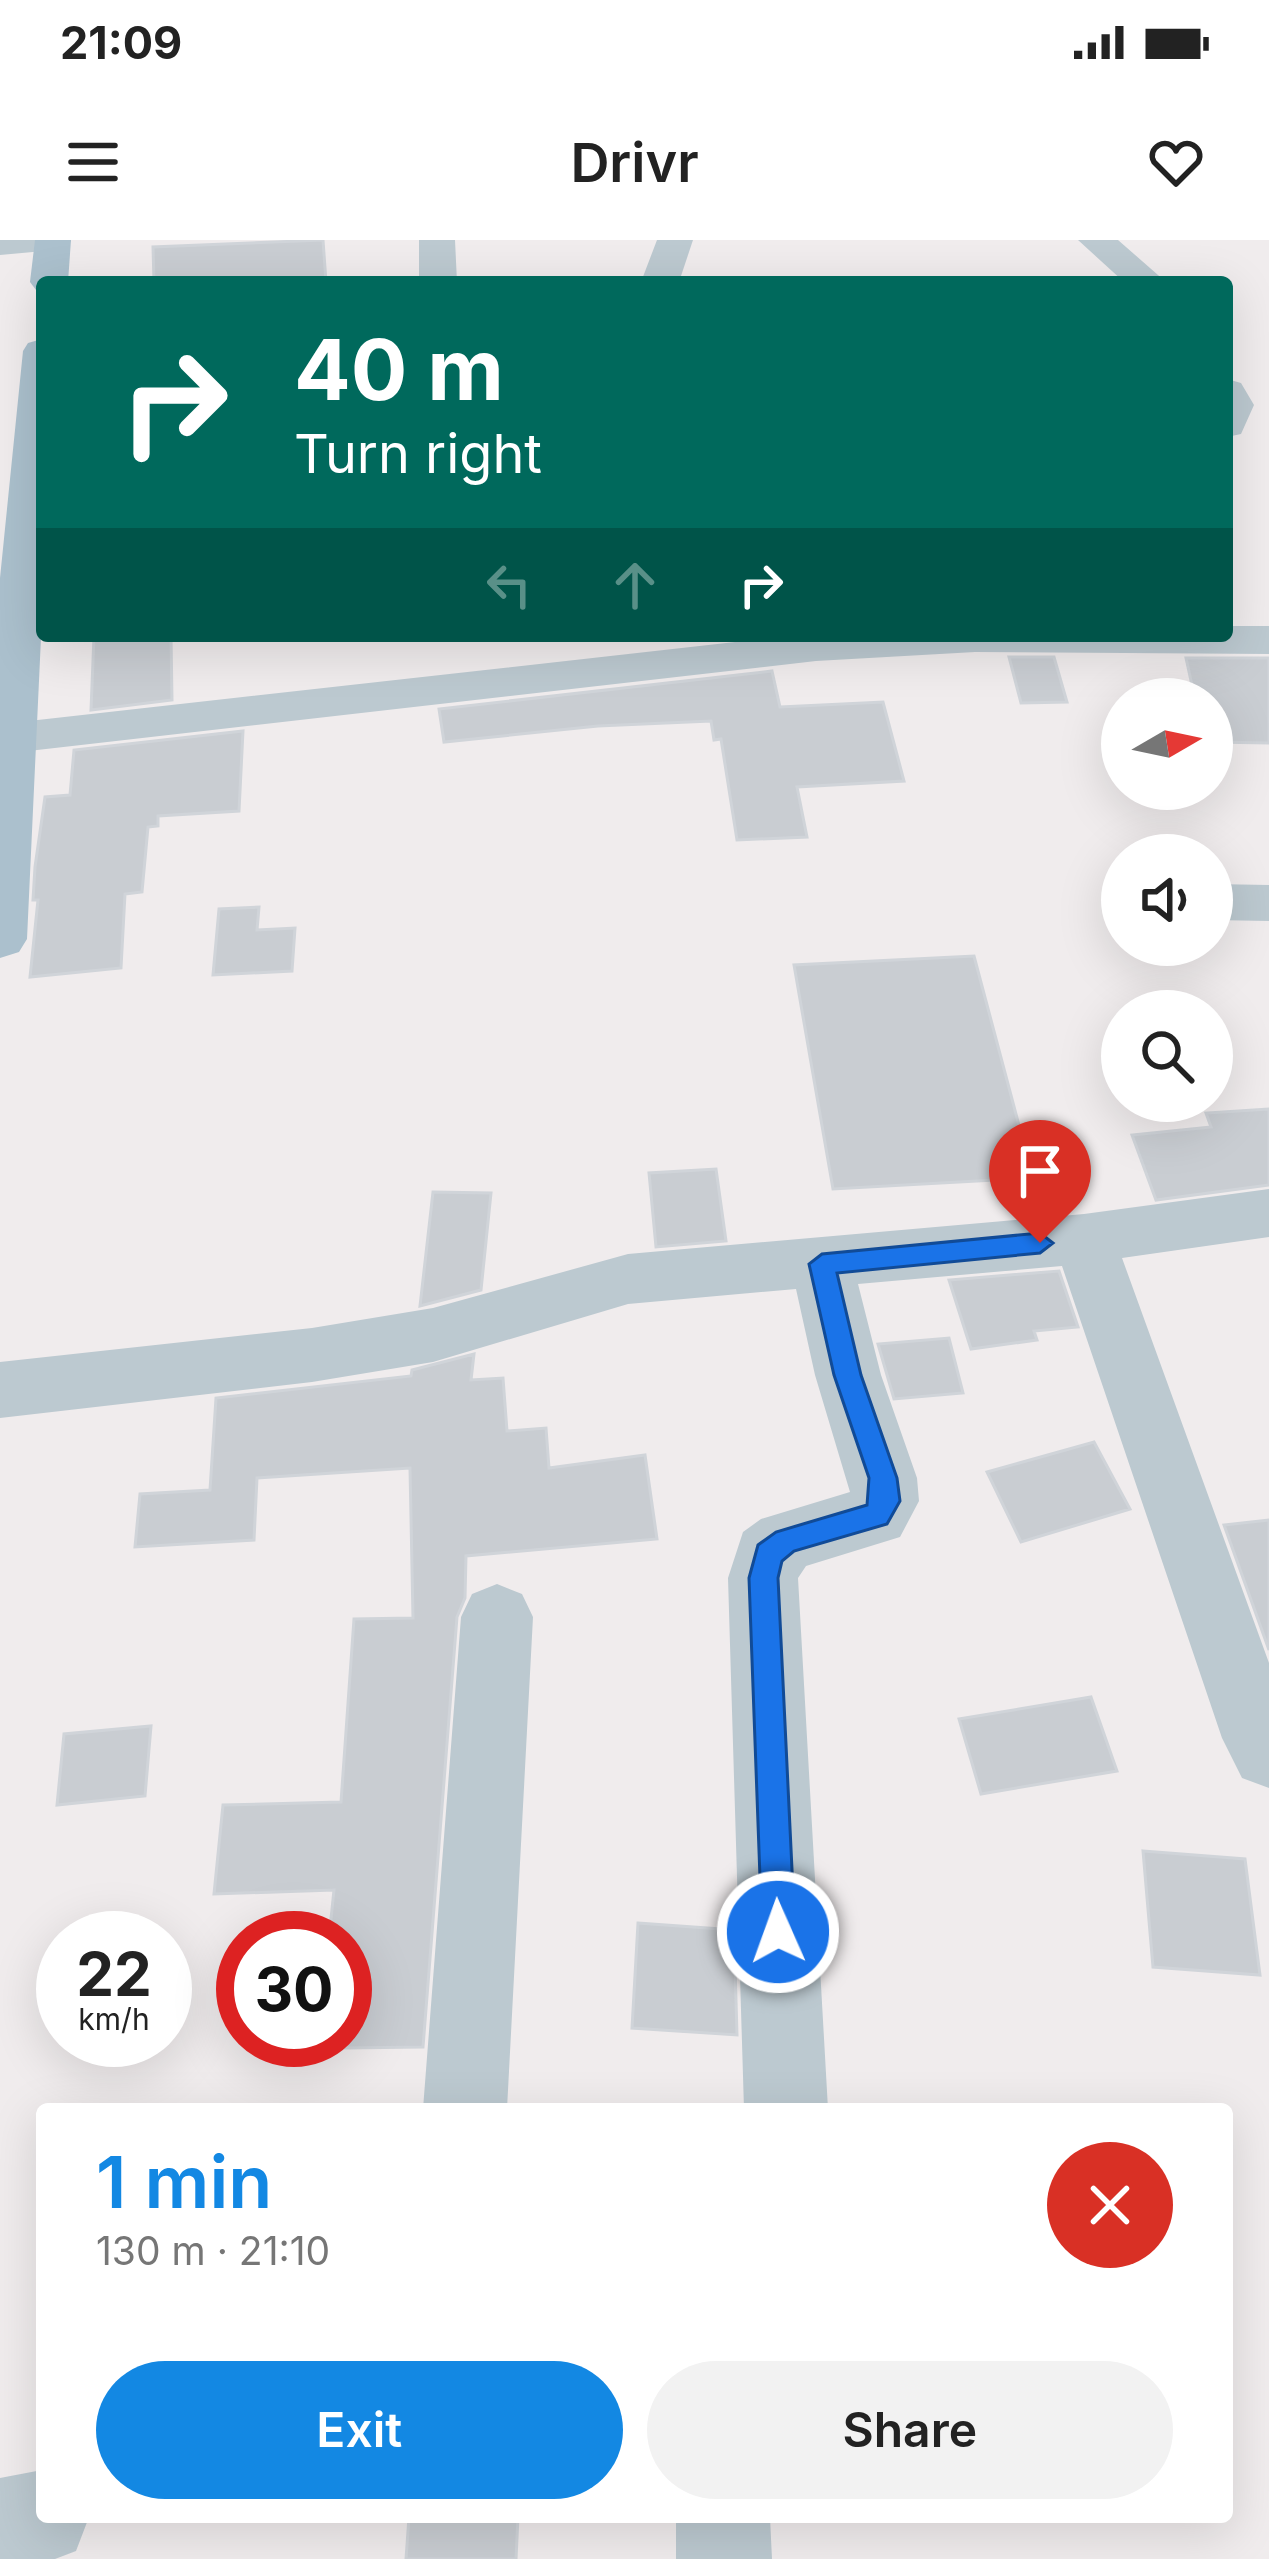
<!DOCTYPE html>
<meta charset="utf-8">
<style>
:root{--surface:#fff;--page:#f2f2f2;--text:#222;--muted:#767676;--accent:#1388e3}
body{margin:0;font-family:Inter,sans-serif;background:var(--page);color:var(--text);height:100vh;display:flex;flex-direction:column;font-size:45px;white-space:nowrap}
*{box-sizing:border-box;margin:0}
p{font-size:39px;color:var(--muted)}
.icon{flex:none;width:66px;height:66px;fill:none;stroke:currentColor;stroke-width:2;stroke-linecap:round;stroke-linejoin:round}
.map{position:relative;flex:1;overflow:hidden}
.panel{position:absolute;left:36px;top:1863px;width:1197px;height:420px;display:flex;flex-direction:column;background:var(--surface);border-radius:12px;box-shadow:0 12px 48px #0002}
.panel>*{flex:none}
.guide{position:absolute;left:36px;top:36px;width:1197px;height:366px;border-radius:12px;box-shadow:0 12px 48px #0002;background:#00695c;color:#fff;overflow:hidden}
.needle{width:78px;rotate:81deg}
.tools{position:absolute;left:1101px;top:438px;display:grid;gap:24px}
.tools a{display:grid;place-items:center;width:132px;height:132px;border-radius:50%;background:var(--surface);box-shadow:0 12px 48px #0002;font-size:60px}
.speed{position:absolute;left:36px;top:1671px;display:flex;gap:24px;font-size:60px;font-weight:700;text-align:center}
.speed>*{display:grid;place-content:center;width:156px;height:156px;border-radius:50%;background:var(--surface);box-shadow:0 12px 48px #0002;line-height:1}
.speed small{font-size:30px;font-weight:400}
.speed .limit{border:18px solid #d22;background:#fff;color:#111}
.pin{position:absolute;display:grid;place-items:center;width:102px;height:102px;color:#fff;margin:-123px -51px;border-radius:50% 50% 50% 0;rotate:-45deg;box-shadow:0 0 12px #0007}
.pin .icon{rotate:45deg}
.me{position:absolute;width:132px;margin:-66px;rotate:358deg;stroke-linejoin:round;filter:drop-shadow(0 0 9px #0008)}
.turn{display:flex;align-items:center;gap:42px;height:252px;padding:0 60px;font-size:54px}
.turn .icon{width:156px;height:156px;stroke-width:2.5}
.turn b{display:block;font-size:84px;line-height:102px}
.lanes{display:flex;align-items:center;height:114px;padding:0 60px;background:#0003;justify-content:center;gap:60px;direction:ltr}
.lanes .off{opacity:.35}
.round{display:grid;place-items:center;flex:none;width:126px;height:126px;border-radius:63px;background:var(--page)}
.headline{display:flex;align-items:center;justify-content:space-between;height:204px;padding:0 60px}
h1{font-size:72px;font-weight:600;line-height:90px;color:var(--accent)}
.action{display:flex;gap:24px;margin-top:auto;padding:24px 60px}
.action a{flex:1;height:138px;border-radius:72px;background:var(--accent);color:#fff;font-size:48px;font-weight:600;line-height:138px;text-align:center}
.action a+a{background:var(--page);color:var(--text)}
.status{display:flex;justify-content:space-between;align-items:center;height:84px;padding:0 60px;background:var(--surface);direction:ltr}
.status svg{height:33px;fill:currentColor}
header{display:flex;justify-content:space-between;align-items:center;height:156px;padding:0 60px;background:var(--surface);font-size:54px;font-weight:600}
.map>svg:first-child{display:block}
.building{fill:#c9cdd2;stroke:#d0d4d9;stroke-width:3}
.lines{fill:none;stroke-linecap:round;stroke-linejoin:round}
.minor{fill:#bcc9d0;fill-rule:evenodd}
.major{fill:#abc0cd;fill-rule:evenodd}
.route{fill:#1a73e8;stroke:#114b97;stroke-width:3}
</style>
<div class="status"><b>21:09</b><svg viewBox="0 0 49 12"><path d="M0 12V9h3v3zM5 12V6h3v6zM10 12V3h3v9zM15 12V0h3v12zM26 1h20v11H26zM47 4h2v5h-2z"/></svg></div>
<header><svg class="icon" aria-label="menu" viewBox="0 0 24 24"><path d="M4 6h16M4 12h16M4 18h16"/></svg>Drivr<svg class="icon" aria-label="heart" viewBox="0 0 24 24"><path d="M12 20l-8-8c-3-5 5-10 8-4 3-6 11-1 8 4z"/></svg></header>
<div class="map">
<svg width="1269" height="2319" viewBox="0 0 1269 2319">
<rect width="100%" height="100%" fill="#f0eced"/>
<path class="building" d="M323,0L326,42H154L153,7Z
M94,396H171L172,460L91,470Z
M1009,417H1054L1067,462L1021,463Z
M1186,418H1269V503L1212,502V459H1195Z
M772,431L780,467L883,462L904,541L797,547L807,597L737,600L721,499L714,500L711,481L598,486L444,502L439,469Z
M243,491L239,571L158,576V586L148,587L142,652L125,654L121,728L30,737L38,660H33L35,627L45,557L70,555L74,510Z
M259,667L257,690L295,688L292,731L213,735L219,669Z
M974,716L1033,938L833,949L794,725Z
M1269,869V945L1156,960L1132,895L1211,887L1206,873Z
M716,929L726,1001L656,1007L649,933Z
M433,952L491,953L481,1050L420,1066Z
M1059,1031L1078,1087L1034,1091L1037,1100L971,1109L949,1040Z
M949,1098L963,1153L894,1159L878,1104Z
M474,1114L471,1140L503,1138L507,1191L546,1188L549,1228L645,1215L657,1299L466,1316L465,1358L457,1377L423,1807L345,1808V1698H329L334,1650L214,1654L223,1565L341,1562L354,1379L413,1378L410,1228L257,1238L254,1300L135,1307L140,1254L210,1250L216,1158L411,1136L412,1130Z
M1094,1202L1130,1269L1021,1302L987,1232Z
M1269,1280V1410L1224,1285Z
M1091,1457L1117,1531L981,1554L959,1479Z
M151,1486L145,1556L57,1565L64,1494Z
M1143,1611L1245,1619L1260,1735L1153,1727Z
M638,1683L734,1690L737,1795L632,1788Z
M409,2277H518L516,2319H406Z"/>
<g class="lines">
<path class="minor" d="M0,0H70L71,1L66,9L0,15Z
M419,0H455L457,42H419Z
M657,0H693L679,42H641Z
M1078,0H1118L1166,42H1124Z
M1227,139L1241,143L1254,165L1241,194L1227,197Z
M1227,386H1269V414L975,412L816,421L11,513L0,511V485L11,483L789,396H1227Z
M1212,644L1269,645V681L1212,680Z
M1269,949V997L1122,1018L1269,1423V1548L1242,1538L1222,1498L1062,1026L858,1044L881,1135L917,1238L919,1261L900,1297L806,1326L798,1338L828,1869H744L728,1338L743,1292L761,1279L850,1252L815,1135L796,1049L628,1064L433,1122L312,1142L0,1178V1122L312,1088L433,1068L628,1014L1084,974Z
M497,1344L522,1354L533,1377L507,1869H423L461,1377L472,1354Z
M42,2230V2277H89L76,2311L55,2319H0V2238Z
M676,2277H770L772,2319H676Z"/>
<path class="major" d="M35,0H71L68,42H42V51L36,50L30,42Z
M42,99V376L27,699L19,712L0,718V338L23,111L28,103Z"/>
</g>
<path class="route" d="M1040,993L1053,1003L1040,1013L837,1033L861,1135L897,1238L900,1261L887,1284L794,1311L782,1321L778,1338L795,1692L790,1704L778,1708L767,1704L762,1692L749,1338L758,1305L776,1292L867,1265L869,1238L834,1135L809,1024L822,1014Z"/>
</svg>
<div class="tools">
<a><svg class="needle" viewBox="-14 -14 28 28"><path d="M0-13l5 13h-10z" fill="#e53935"/><path d="M0 13l5-13h-10z" fill="#767676"/></svg></a>
<a><svg class="icon" aria-label="sound" viewBox="0 0 24 24"><path d="M4 9h4l5-4v14l-5-4H4zM17 9q2 3 0 6"/></svg></a>
<a><svg class="icon" aria-label="search" viewBox="0 0 24 24"><circle cx="10" cy="10" r="6"/><path d="M15 15l6 6"/></svg></a>
</div>
<div class="speed"><div>22<small>km/h</small></div><div class="limit">30</div></div>
<div class="pin" style="left:1040px;top:1003px;background:#d93025"><svg class="icon" aria-label="arrive" viewBox="0 0 24 24"><path d="M6 21V4h12l-3 4 3 4H6"/></svg></div>
<svg class="me" style="left:778px;top:1692px" viewBox="-20 -20 40 40"><circle r="17" fill="#1a73e8" stroke="#fff" stroke-width="3"/><path d="M0-11L8 9 0 5-8 9z" fill="#fff"/></svg>
<div class="guide">
<div class="turn"><svg class="icon" aria-label="right" viewBox="0 0 24 24"><path d="M7 20v-9h11M14 6l5 5-5 5"/></svg><div><b>40 m</b>Turn right</div></div>
<div class="lanes"><svg class="icon off" aria-label="left" viewBox="0 0 24 24"><path d="M17 20v-9H6M10 6l-5 5 5 5"/></svg><svg class="icon off" aria-label="ahead" viewBox="0 0 24 24"><path d="M12 20V5M6 11l6-6 6 6"/></svg><svg class="icon" aria-label="right" viewBox="0 0 24 24"><path d="M7 20v-9h11M14 6l5 5-5 5"/></svg></div>
</div>
<section class="panel">
<div class="headline"><div><h1>1 min</h1><p>130 m · 21:10</p></div><a class="round" style="background:#d93025;color:#fff"><svg class="icon" aria-label="close" viewBox="0 0 24 24"><path d="M6 6l12 12M18 6L6 18"/></svg></a></div>
<div class="action"><a>Exit</a><a>Share</a></div>
</section>
</div>
